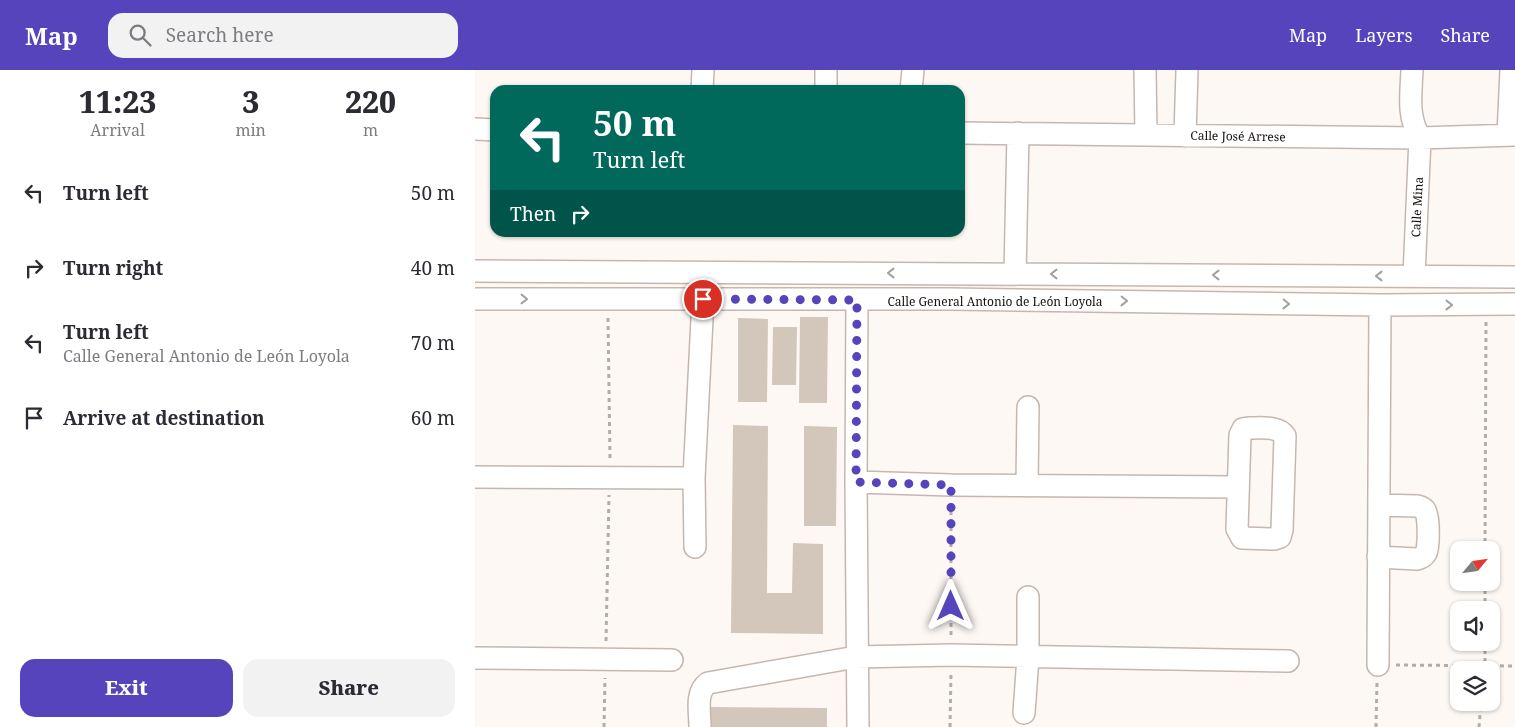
<!DOCTYPE html>
<meta charset="utf-8">
<style>
:root{--surface:#fff;--page:#f2f2f3;--text:#2b2b33;--muted:#7c7c81;--accent:#54b}
body{margin:0;font-family:"Noto Serif",serif;background:var(--page);color:var(--text);height:100vh;display:flex;flex-direction:column;font-size:19px;white-space:nowrap}
*{box-sizing:border-box;margin:0}
p{font-size:16px;color:var(--muted)}
.icon{flex:none;width:28px;height:28px;fill:none;stroke:currentColor;stroke-width:2;stroke-linecap:round;stroke-linejoin:round}
.map{position:relative;flex:1;overflow:hidden}
.sheet{display:flex;flex-direction:column;background:var(--surface);width:475px}
.sheet>*{flex:none}
.top-card{position:absolute;left:15px;top:15px;width:475px;height:152px;border-radius:15px;box-shadow:0 1px 4px #0004;background:#00695c;color:#fff;overflow:hidden}
.needle{width:32px;rotate:61deg}
.controls{position:absolute;left:975px;top:471px;display:grid;gap:10px}
.controls a{display:grid;place-items:center;width:50px;height:50px;border-radius:10px;background:var(--surface);box-shadow:0 1px 4px #0004;font-size:25px}
.pin{position:absolute;display:grid;place-items:center;width:42px;height:42px;color:#fff;margin:-21px;border:2px solid #fff;border-radius:50%;box-shadow:0 1px 5px #0007}
.me{position:absolute;width:55px;margin:-28px;rotate:0deg;stroke-linejoin:round;filter:drop-shadow(0 0 4px #0008)}
.turn{display:flex;align-items:center;gap:18px;height:105px;padding:0 20px;font-size:22px}
.turn .icon{width:65px;height:65px;stroke-width:2.5}
.turn b{display:block;font-size:35px;line-height:42px}
.then{display:flex;align-items:center;height:48px;padding:0 20px;background:#0003;gap:10px;font-size:19px}
.eta{display:flex;justify-content:space-evenly;align-items:center;height:85px;text-align:center}
.eta b{font-size:30px;font-weight:800;line-height:35px}
.primary-button{display:flex;gap:10px;margin-top:auto;padding:10px 20px}
.primary-button a{flex:1;height:58px;border-radius:15px;background:var(--accent);color:#fff;font-size:20px;font-weight:800;line-height:58px;text-align:center}
.primary-button a+a{background:var(--page);color:var(--text)}
ul{padding:0;list-style:none}
li{display:flex;align-items:center;gap:15px;height:75px;padding:0 20px}
li div{flex:1}
li b{display:block;font-size:19px}
li em{font-style:normal}
header{display:flex;align-items:center;gap:30px;box-sizing:border-box;height:70px;padding:0 25px;background:var(--accent);color:#fff}
header strong{font-size:24px}
nav{display:flex;gap:28px;margin-inline-start:auto;font-size:18px}
.search{width:350px;height:45px;background:var(--page);display:flex;align-items:center;gap:12px;box-sizing:border-box;padding:0 18px;border-radius:15px;color:var(--muted);font-size:19px}
main{display:flex;flex:1;min-height:0}
.map>svg:first-child{display:block}
.building{fill:#d3c6bb}
.lines{fill:none;stroke-linecap:round;stroke-linejoin:round}
.minor-casing{stroke:#c6b7ae;stroke-width:24}
.path{stroke:#b3ada9;stroke-width:3;stroke-dasharray:4 4;stroke-linecap:butt}
.minor{stroke:#fff;stroke-width:21}
.oneway{stroke:#a2a09f}
.route{stroke:#54b;stroke-width:9;stroke-dasharray:0 16.2}
.labels{text-anchor:middle;dominant-baseline:central;stroke-width:4;stroke-linejoin:round;paint-order:stroke}
.street-label{font-size:12px;fill:#16110e;stroke:#fff}
</style>
<header>
<strong>Map</strong>
<div class="search"><svg class="icon" aria-label="search" viewBox="0 0 24 24"><circle cx="10" cy="10" r="6"/><path d="M15 15l6 6"/></svg>Search here</div>
<nav><a>Map</a><a>Layers</a><a>Share</a></nav>
</header>
<main>
<section class="sheet">
<div class="eta">
<div><b>11:23</b><p>Arrival</p></div>
<div><b>3</b><p>min</p></div>
<div><b>220</b><p>m</p></div>
</div>
<ul>
<li><svg class="icon" aria-label="left" viewBox="0 0 24 24"><path d="M17 20v-9H6M10 6l-5 5 5 5"/></svg><div><b>Turn left</b></div><em>50 m</em></li>
<li><svg class="icon" aria-label="right" viewBox="0 0 24 24"><path d="M7 20v-9h11M14 6l5 5-5 5"/></svg><div><b>Turn right</b></div><em>40 m</em></li>
<li><svg class="icon" aria-label="left" viewBox="0 0 24 24"><path d="M17 20v-9H6M10 6l-5 5 5 5"/></svg><div><b>Turn left</b><p>Calle General Antonio de León Loyola</p></div><em>70 m</em></li>
<li><svg class="icon" aria-label="arrive" viewBox="0 0 24 24"><path d="M6 21V4h12l-3 4 3 4H6"/></svg><div><b>Arrive at destination</b></div><em>60 m</em></li>
</ul>
<div class="primary-button"><a>Exit</a><a>Share</a></div>
</section>
<div class="map">
<svg width="1040" height="657" viewBox="0 0 1040 657">
<rect width="100%" height="100%" fill="#fef8f4"/>
<path class="building" d="M325,247H353L352,333H324Z
M263,248L293,249L292,332H263Z
M298,257H322L321,315H297Z
M258,355L293,356L292,523H317L318,473L348,474V564L256,563Z
M329,356L362,357L361,456H329Z
M230,637L352,638V657H230Z"/>
<g class="lines">
<defs>
<path id="minor" d="M351,0V20
M670,0L671,64
M937,0C936,25 932,46 945,68L939,206
M227,20L228,0
M436,20L438,0
M0,59L20,60
M485,63L945,68L1040,65
M1033,65L1036,0
M710,66L712,0
M0,201L1040,207
M540,204L543,63
M0,229H475L905,235L1040,234
M382,230L381,412L383,657
M775,358C785,358 804,356 810,366L807,460L805,467L799,469L767,468L762,459L765,365L768,359Z
M0,407L219,408
M381,412L476,415L763,417
M552,416L553,337
M220,477L219,408L228,229
M903,487L942,489C946,488 949,487 951,483C954,478 954,448 951,443C950,438 946,437 942,436L904,435
M0,588L197,590
M903,595L905,235
M549,643L553,587V527
M225,657C225,642 220,622 233,613L381,587L476,585L813,591"/>
</defs>
<use href="#minor" class="minor-casing"/>
<path class="path" d="M133,248L135,389
M476,433V567
M1010,480L1011,252
M1010,540V512
M131,571L134,425
M921,595L1040,596
M1010,600V572
M129,657L130,608
M475,657L476,603
M901,657L902,613
M1004,657L1006,632"/>
<use href="#minor" class="minor"/>
</g>
<defs><path id="oneway-chevron" d="M-2-3.5L2.5 0L-2 3.5" fill="none" stroke-width="1.6" stroke-linecap="round" stroke-linejoin="round" transform="scale(1.25)"/></defs>
<g class="oneway">
<use href="#oneway-chevron" transform="translate(416 203) rotate(-180)"/>
<use href="#oneway-chevron" transform="translate(579 204) rotate(-180)"/>
<use href="#oneway-chevron" transform="translate(741 205) rotate(-180)"/>
<use href="#oneway-chevron" transform="translate(904 206) rotate(-180)"/>
<use href="#oneway-chevron" transform="translate(49 229)"/>
<use href="#oneway-chevron" transform="translate(649 231) rotate(1)"/>
<use href="#oneway-chevron" transform="translate(811 234) rotate(1)"/>
<use href="#oneway-chevron" transform="translate(974 235)"/>
</g>
<g class="lines">
<path class="route" d="M228,229L382,230L381,412L476,415V536"/>
</g>
<g class="labels">
<g class="street-label">
<text transform="translate(763 66) rotate(1)">Calle José Arrese</text>
<text transform="translate(942 137) rotate(-87)">Calle Mina</text>
<text x="520" y="231">Calle General Antonio de León Loyola</text>
</g>
</g>
</svg>
<div class="controls">
<a><svg class="needle" viewBox="-14 -14 28 28"><path d="M0-13l5 13h-10z" fill="#e53935"/><path d="M0 13l5-13h-10z" fill="#7c7c81"/></svg></a>
<a><svg class="icon" aria-label="sound" viewBox="0 0 24 24"><path d="M4 9h4l5-4v14l-5-4H4zM17 9q2 3 0 6"/></svg></a>
<a><svg class="icon" aria-label="layers" viewBox="0 0 24 24"><path d="M12 4l9 5-9 5-9-5zM3 14l9 5 9-5"/></svg></a>
</div>
<div class="pin" style="left:228px;top:229px;background:#d93025"><svg class="icon" aria-label="arrive" viewBox="0 0 24 24"><path d="M6 21V4h12l-3 4 3 4H6"/></svg></div>
<svg class="me" style="left:476px;top:536px" viewBox="-20 -20 40 40"><path d="M0-17L14 15 0 8-14 15z" fill="#54b" stroke="#fff" stroke-width="4"/></svg>
<div class="top-card">
<div class="turn"><svg class="icon" aria-label="left" viewBox="0 0 24 24"><path d="M17 20v-9H6M10 6l-5 5 5 5"/></svg><div><b>50 m</b>Turn left</div></div>
<div class="then">Then<svg class="icon" aria-label="right" viewBox="0 0 24 24"><path d="M7 20v-9h11M14 6l5 5-5 5"/></svg></div>
</div>
</div>
</main>
